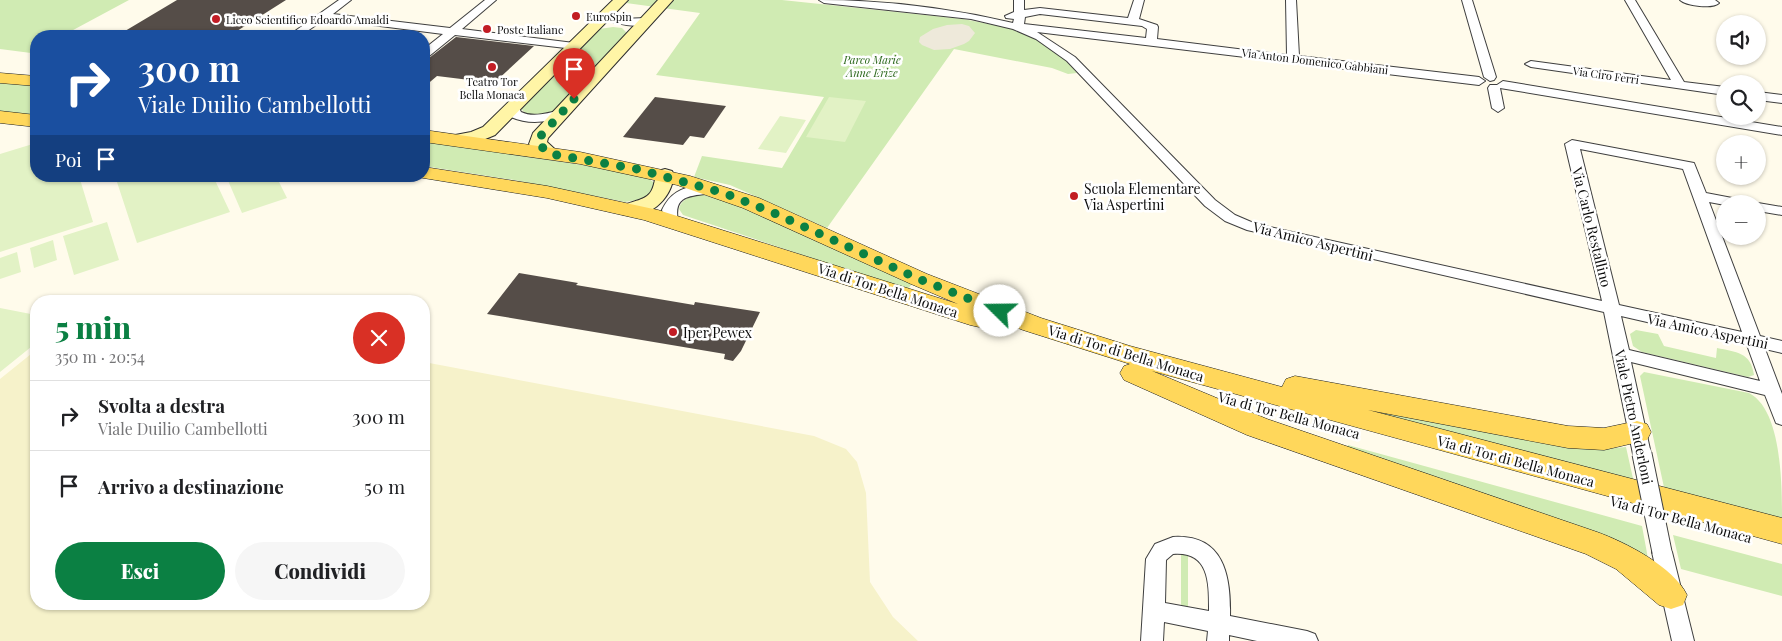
<!DOCTYPE html>
<html lang="it">
<meta charset="utf-8">
<style>
:root{--surface:#fff;--page:#f6f6f6;--text:#202124;--muted:#757577;--line:#e0e0e0;--accent:#0b8043}
body{margin:0;font-family:"Playfair Display",serif;background:var(--page);color:var(--text);height:100vh;display:flex;flex-direction:column;font-size:19px;white-space:nowrap}
*{box-sizing:border-box;margin:0}
p{font-size:16px;color:var(--muted)}
.icon{flex:none;width:28px;height:28px;fill:none;stroke:currentColor;stroke-width:2;stroke-linecap:round;stroke-linejoin:round}
.map{position:relative;flex:1;overflow:hidden}
.side{position:absolute;left:30px;top:295px;width:400px;height:315px;display:flex;flex-direction:column;background:var(--surface);border-radius:20px;box-shadow:0 1px 4px #0004}
.side>*{flex:none}
.guide{position:absolute;left:30px;top:30px;width:400px;height:152px;border-radius:20px;box-shadow:0 1px 4px #0004;background:#1a4fa0;color:#fff;overflow:hidden}
.fabs{position:absolute;left:1716px;top:15px;display:grid;gap:10px}
.fabs a{display:grid;place-items:center;width:50px;height:50px;border-radius:50%;background:var(--surface);box-shadow:0 1px 4px #0004;font-size:25px}
.pin{position:absolute;display:grid;place-items:center;width:42px;height:42px;color:#fff;margin:-51px -21px;border-radius:50% 50% 50% 0;rotate:-45deg;box-shadow:0 0 5px #0007}
.pin .icon{rotate:45deg}
.me{position:absolute;width:55px;margin:-28px;rotate:292deg;stroke-linejoin:round;filter:drop-shadow(0 0 4px #0008)}
.turn{display:flex;align-items:center;gap:18px;height:105px;padding:0 25px;font-size:22px}
.turn .icon{width:65px;height:65px;stroke-width:2.5}
.turn b{display:block;font-size:35px;line-height:42px}
.then{display:flex;align-items:center;height:48px;padding:0 25px;background:#0003;gap:10px;font-size:19px}
.round{display:grid;place-items:center;flex:none;width:52px;height:52px;border-radius:26px;background:var(--page)}
.overview{display:flex;align-items:center;justify-content:space-between;height:85px;padding:0 25px}
h1{font-size:30px;font-weight:800;line-height:38px;color:var(--accent)}
.button{display:flex;gap:10px;margin-top:auto;padding:10px 25px}
.button a{flex:1;height:58px;border-radius:30px;background:var(--accent);color:#fff;font-size:20px;font-weight:800;line-height:58px;text-align:center}
.button a+a{background:var(--page);color:var(--text)}
ul{padding:0;list-style:none}
li{display:flex;align-items:center;gap:15px;height:70px;padding:0 25px;border-top:1px solid var(--line)}
li div{flex:1}
li b{display:block;font-size:19px}
li em{font-style:normal}
.map>svg:first-child{display:block}
.farmland{fill:#f6f2ca}
.green{fill:#d0ebb3}
.pitch{fill:#e2f2c5}
.plaza{fill:#eee9da}
.building{fill:#554d48}
.lines{fill:none;stroke-linecap:round;stroke-linejoin:round}
.minor-casing{stroke:#3f3f3f;stroke-width:2}
.secondary-casing{stroke:#2e2e2e;stroke-width:2}
.primary-casing{stroke:#1d1d1d;stroke-width:1}
.minor{fill:#fff;fill-rule:evenodd}
.secondary{fill:#fff5a6;fill-rule:evenodd}
.primary{fill:#ffd75b;fill-rule:evenodd}
.minor-bridge-casing{stroke:#3f3f3f;stroke-width:21;stroke-linecap:butt}
.minor-bridge{stroke:#fff;stroke-width:19}
.route{stroke:#0b8043;stroke-width:9;stroke-dasharray:0 16.2}
.poi-dot{fill:#c21d25;stroke:#fff;stroke-width:2}
.labels{text-anchor:middle;dominant-baseline:central;stroke-width:5;stroke-linejoin:round;paint-order:stroke}
.far-poi-label{font-size:11px;fill:#0c0c0c;stroke:#fff;text-anchor:start}
.far-park-label{font-size:11px;font-style:italic;fill:#296619;stroke:#fff}
.far-street-label{font-size:11px;fill:#0c0c0c;stroke:#fff}
.poi-label{font-size:14px;fill:#0c0c0c;stroke:#fff;text-anchor:start}
.street-label{font-size:14px;fill:#0c0c0c;stroke:#fff}
</style>
<div class="map">
<svg width="1782" height="641" viewBox="0 0 1782 641">
<rect width="100%" height="100%" fill="#fffbeb"/>
<path class="farmland" d="M36,350V604H424V362L814,436L846,449L857,462L866,493L870,582L893,617L918,641H0V379Z"/>
<path class="green" d="M0,0H129L62,36H36V50L31,53L0,49Z
M629,0H782L963,19L1015,29L1041,42L1066,60L1077,73L1068,74L1052,68L954,49L827,228L730,185L694,177L702,156L782,168L824,97L656,75L700,13L626,3Z
M613,27L622,28L627,33L555,110C545,115 528,120 521,108L599,29Z
M0,83L36,86V116L0,112Z
M424,141L615,170L648,178L657,185L648,198L625,202L514,180L424,166Z
M700,194L732,203L912,284L907,290L683,215L679,209C681,199 691,196 700,194Z
M1636,330L1658,334L1664,346L1716,358L1717,348C1736,352 1751,352 1754,375L1748,377L1642,352L1633,346L1630,334Z
M1644,372L1749,393C1782,410 1782,484 1782,522L1665,492L1640,376Z
M1354,406L1604,449L1626,447L1634,483L1355,411Z
M1348,445L1642,526L1649,564L1347,447Z
M1673,535L1782,564V596L1681,569Z
M1181,552L1188,553V613L1181,611Z"/>
<path class="pitch" d="M829,97L866,101L845,142L806,137Z
M780,116L806,120L786,153L758,149Z
M36,143V176H79L93,222L0,252V154Z
M115,176H213L230,212L137,243Z
M226,176H276L287,198L242,213Z
M107,222L119,260L74,275L63,236Z
M53,240L57,260L34,268L30,248Z
M17,252L21,272L0,279V258Z
M0,308L36,315V343L0,372Z"/>
<path class="plaza" d="M962,24L969,26L975,33L969,41L964,44L950,49L934,50L922,45L919,42L920,37L933,29L947,25Z"/>
<path class="building" d="M177,0H286L229,36H140L120,34Z
M456,37L534,46L494,83L437,76L424,87V60L429,58Z
M655,97L726,106L704,138L690,136L683,145L623,137Z
M519,273L578,283L576,285L694,305L695,302L760,312L741,351L733,361L724,359L725,354L487,314Z"/>
<g class="lines">
<defs>
<path id="minor" d="M339,0H351L333,14L450,28L485,0H496L462,29L574,43L580,46L574,49L455,35L428,57L424,58V49L443,34L325,19L300,36H288Z
M819,0C884,0 950,8 1013,23L1014,19L1006,18L1005,16L1014,12V0H1024V10L1040,8L1128,18L1134,0H1144L1139,19L1157,25L1158,27L1157,39L1287,55L1286,0H1296L1299,56L1479,77L1485,81L1479,85L1037,32L1075,57L1215,200L1235,215L1256,224L1602,301L1565,144L1572,140L1694,163L1706,193L1748,201L1750,204L1725,205L1709,202L1760,336L1782,341V353L1765,349L1782,394V425L1776,423L1765,395L1631,362L1651,454L1649,459L1642,461L1635,459L1633,454L1604,312L1247,230L1225,221L1205,206L1067,61L1036,39L1013,29L971,19L824,3ZM1040,14L1142,26L1147,29L1146,38L1024,24L1025,17ZM1580,149L1683,169L1742,332L1619,305ZM1621,316L1747,345L1760,381L1629,350Z
M1462,0H1472L1496,77L1494,80L1490,81L1484,77Z
M1625,0H1635L1684,82L1725,87V95L1531,67L1525,64L1531,61L1671,80Z
M1680,0H1715L1719,3C1713,9 1686,6 1680,0Z
M605,13L621,19L646,18L651,21C641,31 613,23 601,18L600,16Z
M1503,81L1782,127V135L1500,88L1504,108L1498,112L1492,108L1488,88L1490,85H1497Z
M1758,92L1782,95V103L1758,100Z
M513,103L517,104L521,112C533,118 548,113 561,110L567,114L565,117C546,122 529,125 511,117L507,107Z
M699,185H712L719,189L717,192C697,197 672,191 678,221L676,224H666L662,210C670,193 681,188 699,185Z
M1758,203L1782,207V215L1758,211V204H1754Z
M1173,537C1224,534 1231,576 1230,616L1307,631L1315,634L1318,641H1257L1229,635V641H1207L1208,631L1164,622L1163,641H1141L1146,559L1155,544ZM1173,554C1210,551 1209,584 1209,611L1165,603L1166,560Z
M1662,543L1669,546L1672,552L1694,641H1672L1652,552L1655,546Z"/>
<path id="secondary" d="M613,0H628L495,135C481,141 465,148 450,144L447,140L450,136L471,132L483,127Z
M658,0H673L548,138L547,142L560,154L557,158C546,161 536,154 529,144L533,133Z
M665,169L672,171L674,175C671,200 648,221 622,214L619,210C626,200 642,203 650,193C655,187 654,178 658,171Z"/>
<path id="primary" d="M0,73L36,76V86L0,83Z
M0,111L36,115V127L0,123Z
M424,130L580,152L690,176L759,198L927,274L1041,318L1130,346L1282,387L1286,379L1295,376L1568,426L1604,428L1637,421L1647,424L1651,432L1647,440L1604,450L1568,448L1368,410L1782,518V544L1152,371L1267,419L1597,532C1625,542 1674,567 1687,595L1683,605L1671,609L1659,605L1616,569L1586,554L1247,435L1124,380L1120,373L1124,366L1130,364L1023,330L990,317L991,319L988,325L979,327L970,325L644,220L547,198L417,177L424,176V167L547,186L658,210L958,304L911,284L743,208L677,185L580,164L424,142Z"/>
</defs>
<use href="#minor" class="minor-casing"/>
<use href="#secondary" class="secondary-casing"/>
<use href="#primary" class="primary-casing"/>
<use href="#minor" class="minor"/>
<use href="#secondary" class="secondary"/>
<use href="#primary" class="primary"/>
<defs>
<path id="minor-bridge" d="M1642,454L1662,552"/>
</defs>
<use href="#minor-bridge" class="minor-bridge-casing"/>
<use href="#minor-bridge" class="minor-bridge"/>
</g>
<g class="lines">
<path class="route" d="M574,99L538,139V144L551,154L637,169L724,193L774,213L919,279L1000,311"/>
</g>
<g class="poi-dot">
<circle cx="576" cy="16" r="5"/>
<circle cx="216" cy="19" r="5"/>
<circle cx="487" cy="29" r="5"/>
<circle cx="492" cy="67" r="5"/>
<circle cx="1074" cy="196" r="5"/>
<circle cx="673" cy="332" r="5"/>
</g>
<g class="labels">
<g class="far-poi-label">
<text x="586" y="16">EuroSpin</text>
<text x="226" y="19">Liceo Scientifico Edoardo Amaldi</text>
<text x="497" y="29">Poste Italiane</text>
<text x="492" y="81" text-anchor="middle">Teatro Tor<tspan x="492" dy="13">Bella Monaca</tspan></text>
</g>
<g class="far-park-label">
<text x="872" y="59">Parco Marie<tspan x="872" dy="13">Anne Erize</tspan></text>
</g>
<g class="far-street-label">
<text transform="translate(1315 61) rotate(7)">Via Anton Domenico Gabbiani</text>
<text transform="translate(1606 75) rotate(8)">Via Ciro Ferri</text>
</g>
<g class="poi-label">
<text x="1084" y="188">Scuola Elementare<tspan x="1084" dy="16">Via Aspertini</tspan></text>
<text x="683" y="332">Iper Pewex</text>
</g>
<g class="street-label">
<text transform="translate(1592 227) rotate(76)">Via Carlo Restallino</text>
<text transform="translate(1313 241) rotate(14)">Via Amico Aspertini</text>
<text transform="translate(888 290) rotate(18)">Via di Tor Bella Monaca</text>
<text transform="translate(1708 331) rotate(12)">Via Amico Aspertini</text>
<text transform="translate(1126 353) rotate(17)">Via di Tor di Bella Monaca</text>
<text transform="translate(1289 415) rotate(15)">Via di Tor Bella Monaca</text>
<text transform="translate(1634 417) rotate(78)">Viale Pietro Anderloni</text>
<text transform="translate(1516 461) rotate(15)">Via di Tor di Bella Monaca</text>
<text transform="translate(1681 519) rotate(15)">Via di Tor Bella Monaca</text>
</g>
</g>
</svg>
<div class="fabs">
<a><svg class="icon" aria-label="sound" viewBox="0 0 24 24"><path d="M4 9h4l5-4v14l-5-4H4zM17 9q2 3 0 6"/></svg></a>
<a><svg class="icon" aria-label="search" viewBox="0 0 24 24"><circle cx="10" cy="10" r="6"/><path d="M15 15l6 6"/></svg></a>
<a>+</a>
<a>−</a>
</div>
<div class="pin" style="left:574px;top:99px;background:#d93025"><svg class="icon" aria-label="arrive" viewBox="0 0 24 24"><path d="M6 21V4h12l-3 4 3 4H6"/></svg></div>
<svg class="me" style="left:1000px;top:311px" viewBox="-20 -20 40 40"><circle r="19" fill="#fff"/><path d="M0-13L10 11 0 6-10 11z" fill="#0b8043"/></svg>
<div class="guide">
<div class="turn"><svg class="icon" aria-label="right" viewBox="0 0 24 24"><path d="M7 20v-9h11M14 6l5 5-5 5"/></svg><div><b>300 m</b>Viale Duilio Cambellotti</div></div>
<div class="then">Poi<svg class="icon" aria-label="arrive" viewBox="0 0 24 24"><path d="M6 21V4h12l-3 4 3 4H6"/></svg></div>
</div>
<section class="side">
<div class="overview"><div><h1>5 min</h1><p>350 m · 20:54</p></div><a class="round" style="background:#d93025;color:#fff"><svg class="icon" aria-label="close" viewBox="0 0 24 24"><path d="M6 6l12 12M18 6L6 18"/></svg></a></div>
<ul>
<li><svg class="icon" aria-label="right" viewBox="0 0 24 24"><path d="M7 20v-9h11M14 6l5 5-5 5"/></svg><div><b>Svolta a destra</b><p>Viale Duilio Cambellotti</p></div><em>300 m</em></li>
<li><svg class="icon" aria-label="arrive" viewBox="0 0 24 24"><path d="M6 21V4h12l-3 4 3 4H6"/></svg><div><b>Arrivo a destinazione</b></div><em>50 m</em></li>
</ul>
<div class="button"><a>Esci</a><a>Condividi</a></div>
</section>
</div>
